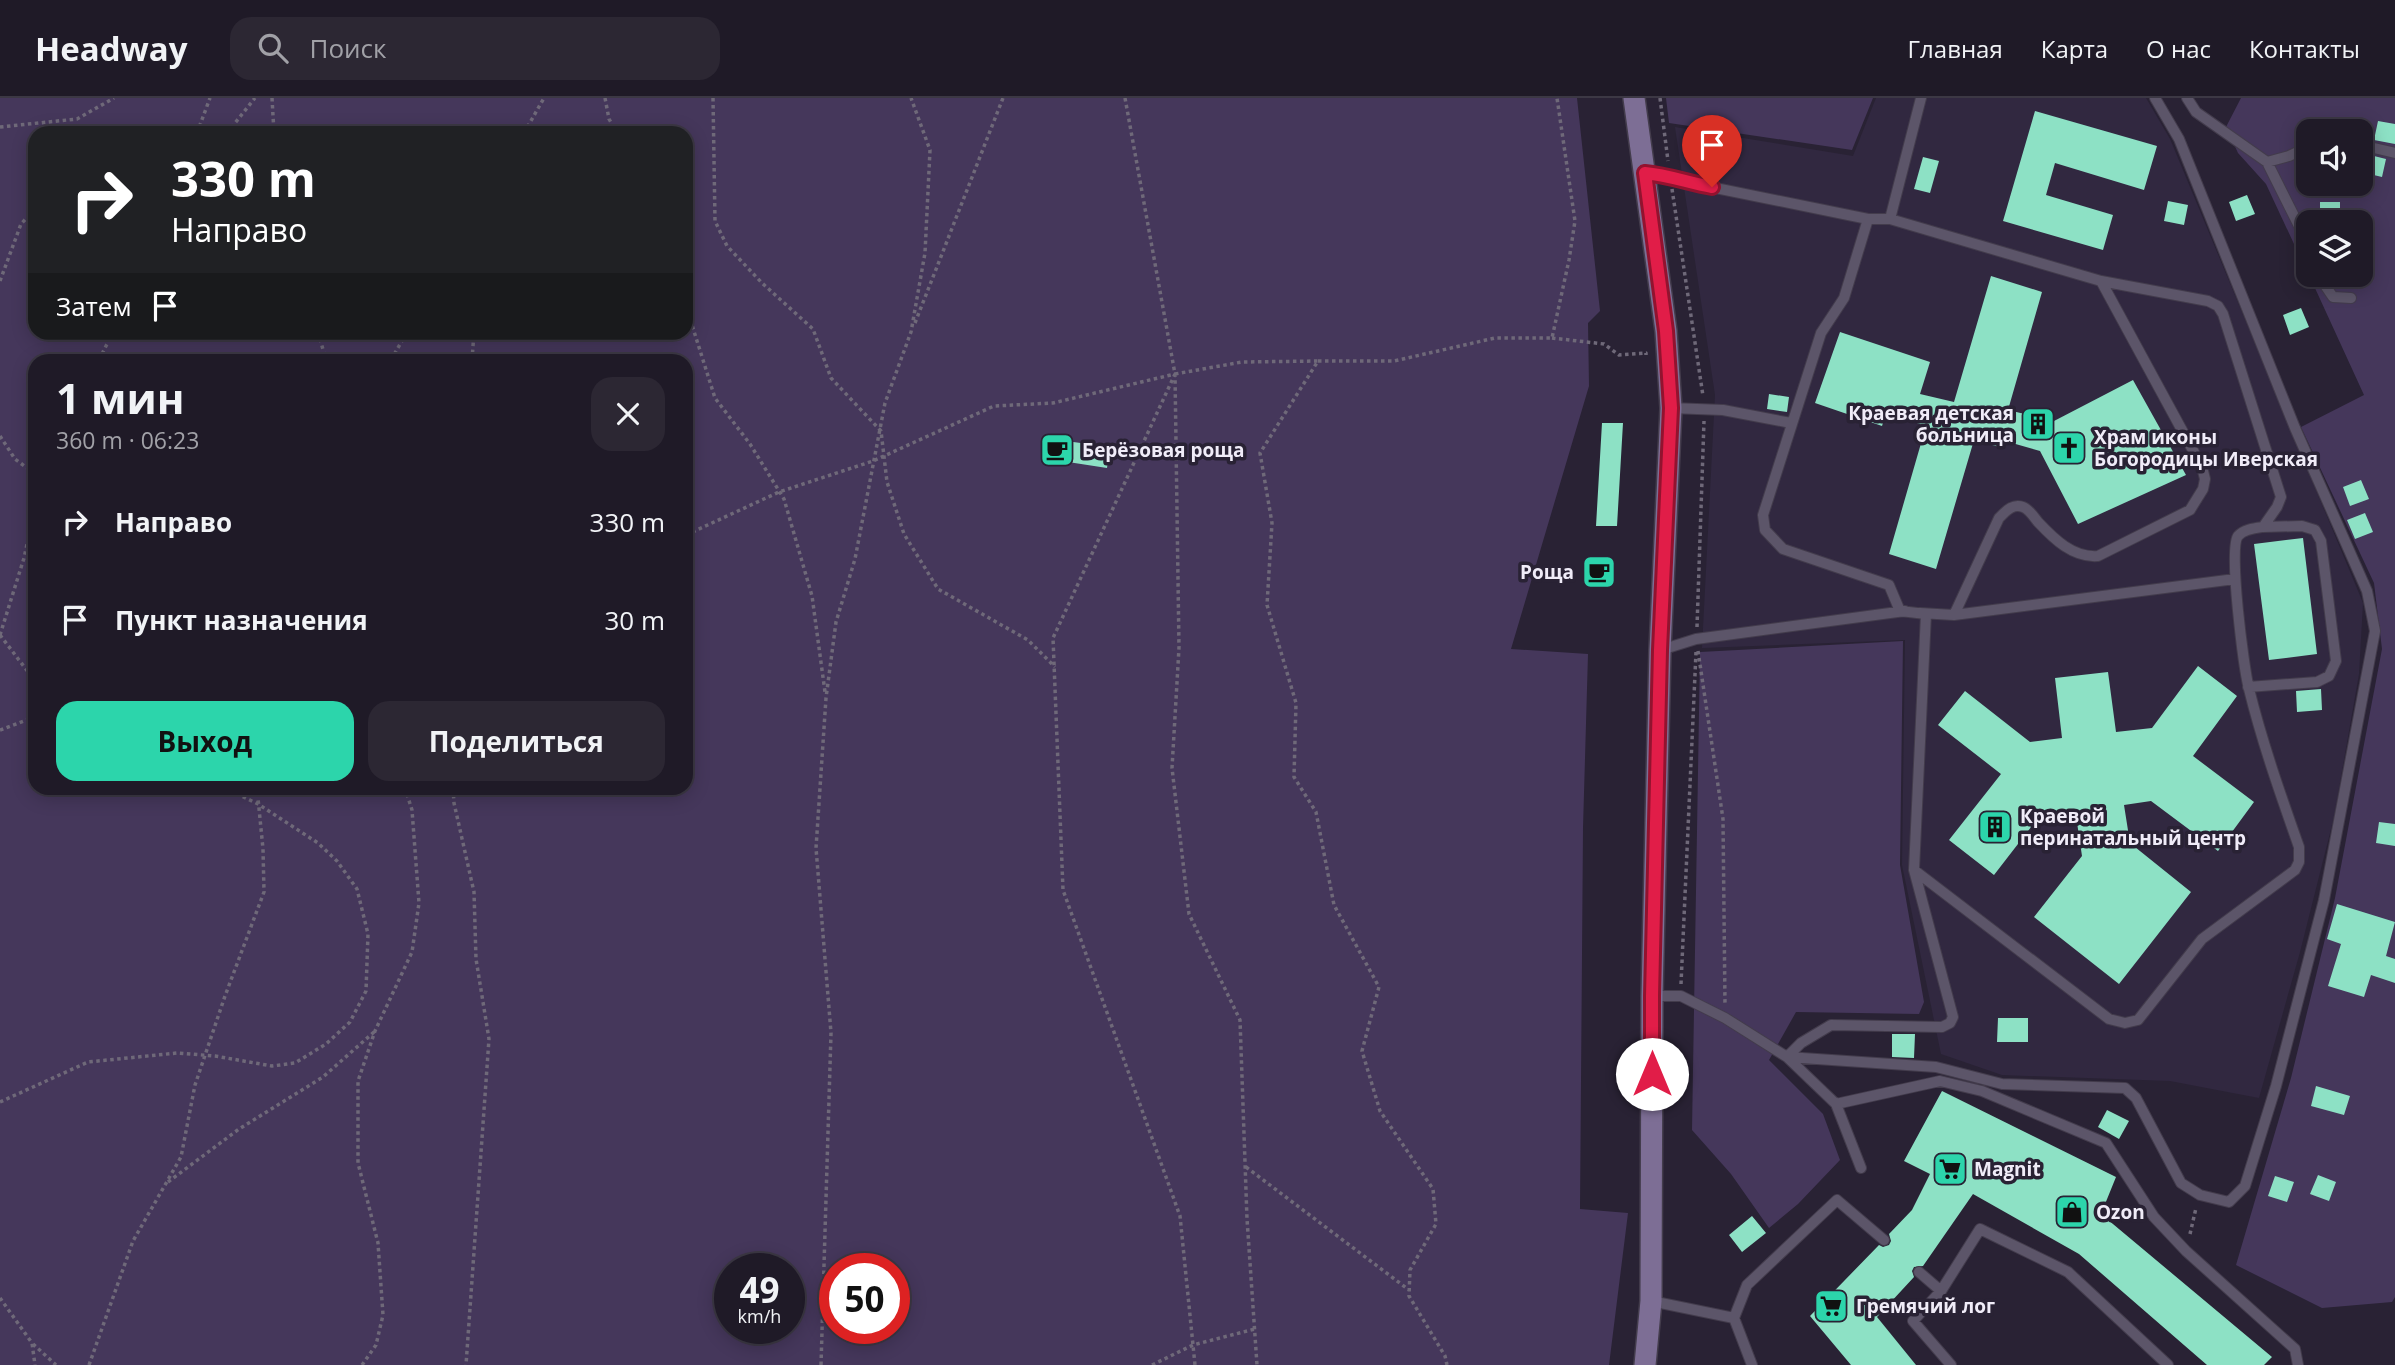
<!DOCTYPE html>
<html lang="ru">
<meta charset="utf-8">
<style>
:root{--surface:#1f1a27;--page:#2c2733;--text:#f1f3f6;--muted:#a1a1a7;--line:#3c3844;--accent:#2cd5ab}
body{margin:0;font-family:"Open Sans",sans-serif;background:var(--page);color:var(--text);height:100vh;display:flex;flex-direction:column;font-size:26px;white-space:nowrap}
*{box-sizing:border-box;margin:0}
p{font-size:23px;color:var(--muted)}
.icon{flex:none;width:38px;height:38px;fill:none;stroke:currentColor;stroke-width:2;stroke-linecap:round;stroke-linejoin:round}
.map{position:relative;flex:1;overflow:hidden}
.details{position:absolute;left:28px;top:256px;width:665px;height:441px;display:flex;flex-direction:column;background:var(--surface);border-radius:21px;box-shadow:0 4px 18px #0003,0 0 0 2px var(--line)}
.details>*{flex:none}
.top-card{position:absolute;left:28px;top:28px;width:665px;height:214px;border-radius:21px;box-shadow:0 4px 18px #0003,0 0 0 2px var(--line);background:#202124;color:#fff;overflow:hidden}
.fabs{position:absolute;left:2296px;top:21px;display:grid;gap:14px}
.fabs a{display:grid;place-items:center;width:77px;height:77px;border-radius:14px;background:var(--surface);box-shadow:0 4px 18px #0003,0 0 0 2px var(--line);font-size:35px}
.speed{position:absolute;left:714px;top:1155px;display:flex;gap:14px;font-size:35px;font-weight:700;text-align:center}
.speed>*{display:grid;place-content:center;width:91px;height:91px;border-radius:50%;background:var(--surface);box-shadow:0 4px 18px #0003,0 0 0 2px var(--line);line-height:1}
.speed small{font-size:18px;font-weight:400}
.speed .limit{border:10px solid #d22;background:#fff;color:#111}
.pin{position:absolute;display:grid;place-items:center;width:60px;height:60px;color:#fff;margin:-72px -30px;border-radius:50% 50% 50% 0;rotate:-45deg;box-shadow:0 0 7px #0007}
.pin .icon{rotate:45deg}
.me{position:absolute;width:77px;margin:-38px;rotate:0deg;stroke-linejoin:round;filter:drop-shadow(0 0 5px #0008)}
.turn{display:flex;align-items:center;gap:24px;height:147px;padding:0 28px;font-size:32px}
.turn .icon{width:91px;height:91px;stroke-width:2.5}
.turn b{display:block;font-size:49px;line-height:60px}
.then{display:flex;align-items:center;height:66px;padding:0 28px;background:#0003;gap:14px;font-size:26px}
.round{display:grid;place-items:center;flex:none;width:74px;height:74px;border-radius:21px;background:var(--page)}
.summary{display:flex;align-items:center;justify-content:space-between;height:119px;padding:0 28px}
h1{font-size:42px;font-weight:700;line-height:52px}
.cta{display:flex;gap:14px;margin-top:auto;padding:14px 28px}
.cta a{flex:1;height:80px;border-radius:21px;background:var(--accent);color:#111;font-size:28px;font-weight:700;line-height:80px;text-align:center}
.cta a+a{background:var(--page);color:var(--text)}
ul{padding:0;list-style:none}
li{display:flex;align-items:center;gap:21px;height:98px;padding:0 28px}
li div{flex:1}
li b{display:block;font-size:26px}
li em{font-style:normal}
header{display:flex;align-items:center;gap:42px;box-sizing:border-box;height:98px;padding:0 35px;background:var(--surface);border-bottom:2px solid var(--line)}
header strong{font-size:33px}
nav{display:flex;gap:38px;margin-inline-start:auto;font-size:24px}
.search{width:490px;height:63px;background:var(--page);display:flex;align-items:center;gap:18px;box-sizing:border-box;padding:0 24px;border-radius:21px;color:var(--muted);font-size:26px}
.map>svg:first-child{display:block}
.built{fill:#312840}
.green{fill:#45375b;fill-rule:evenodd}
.building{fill:#8de1c5}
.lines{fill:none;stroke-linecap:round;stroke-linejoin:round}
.lane-casing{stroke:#433c4c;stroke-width:12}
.secondary-casing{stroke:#433c4c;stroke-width:24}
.path{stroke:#6f6979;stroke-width:3.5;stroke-dasharray:3.5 3.5;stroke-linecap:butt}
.lane{stroke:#5c5569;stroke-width:10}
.secondary{stroke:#7d6e95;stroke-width:21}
.route-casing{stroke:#92132f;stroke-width:18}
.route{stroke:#e11d48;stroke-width:12}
.labels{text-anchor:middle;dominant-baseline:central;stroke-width:7;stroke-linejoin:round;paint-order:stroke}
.poi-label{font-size:19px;font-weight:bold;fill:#f0ecf8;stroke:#292234;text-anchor:start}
</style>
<header>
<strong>Headway</strong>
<div class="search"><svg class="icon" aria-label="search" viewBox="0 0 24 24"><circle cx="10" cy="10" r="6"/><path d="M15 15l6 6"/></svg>Поиск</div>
<nav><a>Главная</a><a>Карта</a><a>О нас</a><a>Контакты</a></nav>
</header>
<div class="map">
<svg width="2395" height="1267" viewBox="0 0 2395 1267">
<rect width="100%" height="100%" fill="#292234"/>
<path class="built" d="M1876,0H2146L2170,41L2363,505L2359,576L2334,719L2300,854L2259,1000L2170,983L2002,977L1941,956L1902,767L1905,542L1702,550L1715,297L1675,29L1853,58Z"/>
<path class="green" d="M0,0H1577L1600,213L1588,225L1589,288L1511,551L1588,556L1583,730L1580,1111L1628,1115L1609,1267H0ZM35,35H686V234H35ZM35,262H686V690H35ZM730,1171H789V1230H730ZM835,1171H894V1230H835Z
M1666,0H1873L1852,52L1669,25Z
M2241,0H2395V1199L2392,1204L2322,1210L2236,1167L2291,980L2335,800L2382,551L2374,485L2301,329L2364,297L2309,177H2361V124H2308V176L2266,86L2238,55L2226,29ZM2308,33H2361V86H2308Z
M1903,543L1900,767L1924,904L1919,916L1796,914L1769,962L1823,1016L1840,1062L1798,1106L1769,1130L1731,1076L1692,1032L1700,554Z"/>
<path class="building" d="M2035,13L2157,48L2144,92L2055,65L2046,97L2113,117L2103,152L2003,123Z
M2378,23L2395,26V46L2374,42Z
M2366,56L2386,61L2382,79L2361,74Z
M1923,59L1939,63L1930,95L1914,91Z
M2247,97L2255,116L2236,123L2229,104Z
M2168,103L2188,107L2184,127L2164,123Z
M2320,104H2340V124H2320Z
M1991,178L2042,194L2008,312L2054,323L2133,282L2186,377L2078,426L2040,353L2005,343L2003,350L1974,342L1936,471L1889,456L1926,328L1886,315L1882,328L1815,305L1840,234L1930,264L1920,296L1954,304Z
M2301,210L2309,229L2290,237L2283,217Z
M1769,296L1789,299L1787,314L1767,311Z
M1602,325H1623L1617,428H1596Z
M1044,340L1110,349L1107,370L1042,360Z
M2361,382L2369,401L2350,408L2343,389Z
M2365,415L2373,434L2355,441L2347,422Z
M2303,440L2317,556L2269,562L2254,446Z
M2198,568L2237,598L2193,658L2254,704L2218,753L2151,703L2124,707L2130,745L2191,794L2119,886L2034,819L2082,758L2075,711L2042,715L1994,777L1949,742L2001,676L1938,627L1965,593L2030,644L2062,640L2055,580L2108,574L2116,634L2152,630Z
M2321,591L2322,612L2297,614L2296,593Z
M2379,724L2395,726V748L2376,745Z
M2337,806L2395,824L2386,858L2395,861V885L2371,877L2364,899L2328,888L2341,846L2327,841Z
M1998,920H2028V944H1997Z
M1892,936H1915L1914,960L1892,959Z
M2316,988L2350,998L2344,1017L2311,1008Z
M1942,993L2116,1079L2101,1116L2272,1259L2264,1267H2207L2079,1156L1973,1096L1923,1168L1914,1169L1912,1173L1914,1179L1877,1219L1916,1267H1851L1810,1218L1879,1147L1883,1149L1889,1147L1891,1143L1889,1136L1912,1112L1930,1076L1904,1063Z
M2107,1012L2129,1023L2119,1041L2098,1029Z
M2318,1077L2336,1084L2329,1103L2310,1096Z
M2275,1078L2294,1084L2287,1104L2268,1098Z
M1752,1118L1766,1135L1742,1154L1729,1137Z"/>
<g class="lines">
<defs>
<path id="lane" d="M2187,0L2196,14L2267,64L2308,146
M2361,47L2395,55
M2267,64L2289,58L2308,49
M1645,75L1670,77L1686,84L1868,121
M1890,121L1921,0
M2318,177L2333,199L2351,200
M1671,310L1723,312L1791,325
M1920,515L1954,517L2235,481
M1926,516L1914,772L2109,921L2125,925L2138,922L2202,841L2295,772L2299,764V749C2281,698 2262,644 2249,591C2244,571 2228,450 2238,438C2244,431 2255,430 2263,429L2277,409L2281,399L2223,216L2218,208L2208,203L2101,183
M1926,516L1900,513L1889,487L1783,451L1765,432L1763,417L1821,235L1844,200L1868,121H1890L2101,183L2202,369L2205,381L2203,391L2190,412L2098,458C2073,460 2054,441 2038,424C2034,419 2029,411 2023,409C2013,405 2006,413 1999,420L1954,517
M1661,552L1696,541L1905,513
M2248,589L2317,584L2329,578L2336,563L2321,443L2315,432L2302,428L2263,429
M1652,898H1681L1725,920L1787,959L1836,1006L1861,1070
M1787,959L1936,969L2002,986L2125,990L2136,1000L2181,1085L2200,1097L2229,1104L2245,1088L2276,988L2324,802L2375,533L2367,493L2295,330L2179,41L2155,0
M1787,959L1801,945L1831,927L1942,929L1950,925L1953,919L1914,772
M1836,1006L1940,983L1982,993L2106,1045L2154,1119L2186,1153L2295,1251L2298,1267
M1919,1174L1941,1193
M1651,1203L1734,1220L1752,1267
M1734,1220L1747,1187L1837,1102L1884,1142
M1951,1267L1913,1223L1941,1193L1980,1131L2068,1174L2168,1267"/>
<path id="secondary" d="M1634,0L1666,233L1671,310L1660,552L1652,898L1651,1203L1645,1267"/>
</defs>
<use href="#lane" class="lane-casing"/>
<use href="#secondary" class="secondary-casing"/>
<path class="path" d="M272,0L274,35
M605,0L609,21L617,35
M713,0L715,123L727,148L762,185L813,231L831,280L881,333L887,384L904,436L938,491L1028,542L1055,569
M1125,0L1175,276L1053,540L1063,792L1180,1118L1195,1267
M1660,0L1668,63
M0,29L77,21L114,0
M188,35L198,29
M197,35L210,0
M227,35L255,0
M524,35L544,0
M1672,91L1703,298
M0,183L21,126L35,111
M686,208L715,300L750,346L784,401L812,498L825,594
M915,225L1003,0
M318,234L326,262
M1552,240L1604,246L1619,257L1646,255V257
M99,262L113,234
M391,262L407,234
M472,262L474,234
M1318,263H1394L1495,240H1552L1569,162L1575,123L1557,0
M1175,276L1242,264L1318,263L1260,355L1272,425L1267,507L1296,605L1294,679L1316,714L1334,807L1379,889L1362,953L1380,1013L1433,1091L1436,1126L1410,1172L1409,1198L1445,1258L1447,1267
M0,338L15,361L35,376
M686,437L779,394L873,363L994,308L1053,305L1175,276L1179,550L1172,670L1189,816L1240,922L1247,1121L1257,1267
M1697,529L1704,323
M0,537L24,460L35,410
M0,537L35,583
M1698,553L1723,721L1725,907
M0,632L35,619
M453,690L454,705L474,794L476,861L489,941L466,1267
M1681,886L1696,554
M0,1004L88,964L177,955L215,958L272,968L295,965L326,946L350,924L366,893L368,836L357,791L337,763L318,745L258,706L225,690
M1246,1069L1409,1192
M168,1084L239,1031L323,979L374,934
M2190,1136L2196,1110
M0,1200L32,1245L35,1267
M33,1246L56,1267
M89,1267L133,1143L181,1059L195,987L225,898L264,794L263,751L257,690
M362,1267L376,1247L383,1217L378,1145L358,1065V983L375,933L412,854L419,805L412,712L405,690
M821,1267L831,935L816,750L826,600L836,524L855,461L885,305L911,234L925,155L930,52L911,0
M1152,1267L1193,1247L1255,1231"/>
<use href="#lane" class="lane"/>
<use href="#secondary" class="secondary"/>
</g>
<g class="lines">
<defs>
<path id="route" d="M1652,976V898L1660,552L1671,310L1666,233L1645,75C1668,77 1689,85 1712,89"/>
</defs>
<use href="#route" class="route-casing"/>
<use href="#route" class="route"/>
</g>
<defs>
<symbol id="building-square" viewBox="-11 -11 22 22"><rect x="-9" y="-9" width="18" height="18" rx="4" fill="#2cd5ab" stroke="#292234"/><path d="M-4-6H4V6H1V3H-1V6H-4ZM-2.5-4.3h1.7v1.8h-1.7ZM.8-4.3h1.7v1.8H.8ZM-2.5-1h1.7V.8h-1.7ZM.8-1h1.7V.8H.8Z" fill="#111"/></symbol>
<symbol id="church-square" viewBox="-11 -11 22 22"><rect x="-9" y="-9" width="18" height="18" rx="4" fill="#2cd5ab" stroke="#292234"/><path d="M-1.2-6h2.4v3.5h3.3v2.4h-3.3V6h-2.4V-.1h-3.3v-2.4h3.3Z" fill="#111"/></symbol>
<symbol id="cafe-square" viewBox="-11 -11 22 22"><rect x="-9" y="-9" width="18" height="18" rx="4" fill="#2cd5ab" stroke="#292234"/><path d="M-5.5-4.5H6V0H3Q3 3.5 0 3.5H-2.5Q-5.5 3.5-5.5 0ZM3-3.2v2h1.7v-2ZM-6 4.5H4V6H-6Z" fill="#111"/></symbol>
<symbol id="supermarket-square" viewBox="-11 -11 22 22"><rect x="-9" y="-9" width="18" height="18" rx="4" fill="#2cd5ab" stroke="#292234"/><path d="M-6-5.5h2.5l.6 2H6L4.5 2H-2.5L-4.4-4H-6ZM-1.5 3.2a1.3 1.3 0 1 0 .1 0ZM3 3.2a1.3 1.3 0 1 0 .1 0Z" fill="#111"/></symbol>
<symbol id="shop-square" viewBox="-11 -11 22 22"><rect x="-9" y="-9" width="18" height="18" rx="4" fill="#2cd5ab" stroke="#292234"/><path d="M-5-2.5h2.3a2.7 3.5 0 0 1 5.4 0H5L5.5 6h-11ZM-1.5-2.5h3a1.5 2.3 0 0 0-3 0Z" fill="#111"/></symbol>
</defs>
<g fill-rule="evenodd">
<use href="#building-square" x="2019" y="307" width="38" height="38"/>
<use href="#church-square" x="2050" y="331" width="38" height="38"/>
<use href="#cafe-square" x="1038" y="333" width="38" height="38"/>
<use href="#cafe-square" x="1580" y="455" width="38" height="38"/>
<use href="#building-square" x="1976" y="710" width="38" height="38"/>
<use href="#supermarket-square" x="1931" y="1052" width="38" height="38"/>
<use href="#shop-square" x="2053" y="1095" width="38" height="38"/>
<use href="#supermarket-square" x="1812" y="1189" width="38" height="38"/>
</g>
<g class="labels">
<g class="poi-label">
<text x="2014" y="315" text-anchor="end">Краевая детская<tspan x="2014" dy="22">больница</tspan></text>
<text x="2094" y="339">Храм иконы<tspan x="2094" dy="22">Богородицы Иверская</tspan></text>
<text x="1082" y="352">Берёзовая роща</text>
<text x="1574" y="474" text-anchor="end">Роща</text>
<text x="2020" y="718">Краевой<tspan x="2020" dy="22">перинатальный центр</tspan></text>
<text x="1974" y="1071">Magnit</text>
<text x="2096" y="1114">Ozon</text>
<text x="1856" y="1208">Гремячий лог</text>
</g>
</g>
</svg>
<div class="fabs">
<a><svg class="icon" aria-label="sound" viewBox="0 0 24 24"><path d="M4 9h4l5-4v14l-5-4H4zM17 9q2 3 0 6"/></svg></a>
<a><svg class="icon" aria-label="layers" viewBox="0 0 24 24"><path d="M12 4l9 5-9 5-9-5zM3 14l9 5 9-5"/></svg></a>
</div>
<div class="speed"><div>49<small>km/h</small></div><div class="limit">50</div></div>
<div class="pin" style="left:1712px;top:89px;background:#d93025"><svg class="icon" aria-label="arrive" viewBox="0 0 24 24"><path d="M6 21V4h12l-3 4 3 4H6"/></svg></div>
<svg class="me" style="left:1652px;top:976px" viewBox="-20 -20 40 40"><circle r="19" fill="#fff"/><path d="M0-13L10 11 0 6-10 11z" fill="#e11d48"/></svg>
<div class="top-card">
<div class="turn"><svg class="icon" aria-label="right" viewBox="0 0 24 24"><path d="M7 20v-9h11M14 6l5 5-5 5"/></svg><div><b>330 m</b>Направо</div></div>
<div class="then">Затем<svg class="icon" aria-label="arrive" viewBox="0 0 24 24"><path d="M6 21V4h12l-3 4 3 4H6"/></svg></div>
</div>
<section class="details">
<div class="summary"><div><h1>1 мин</h1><p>360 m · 06:23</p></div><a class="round"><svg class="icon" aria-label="close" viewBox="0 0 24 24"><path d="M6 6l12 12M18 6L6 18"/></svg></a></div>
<ul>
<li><svg class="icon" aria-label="right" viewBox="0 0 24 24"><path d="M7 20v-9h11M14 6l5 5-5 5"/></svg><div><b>Направо</b></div><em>330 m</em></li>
<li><svg class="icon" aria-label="arrive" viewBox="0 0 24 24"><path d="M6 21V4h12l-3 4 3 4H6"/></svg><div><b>Пункт назначения</b></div><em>30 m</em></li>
</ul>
<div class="cta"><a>Выход</a><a>Поделиться</a></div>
</section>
</div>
